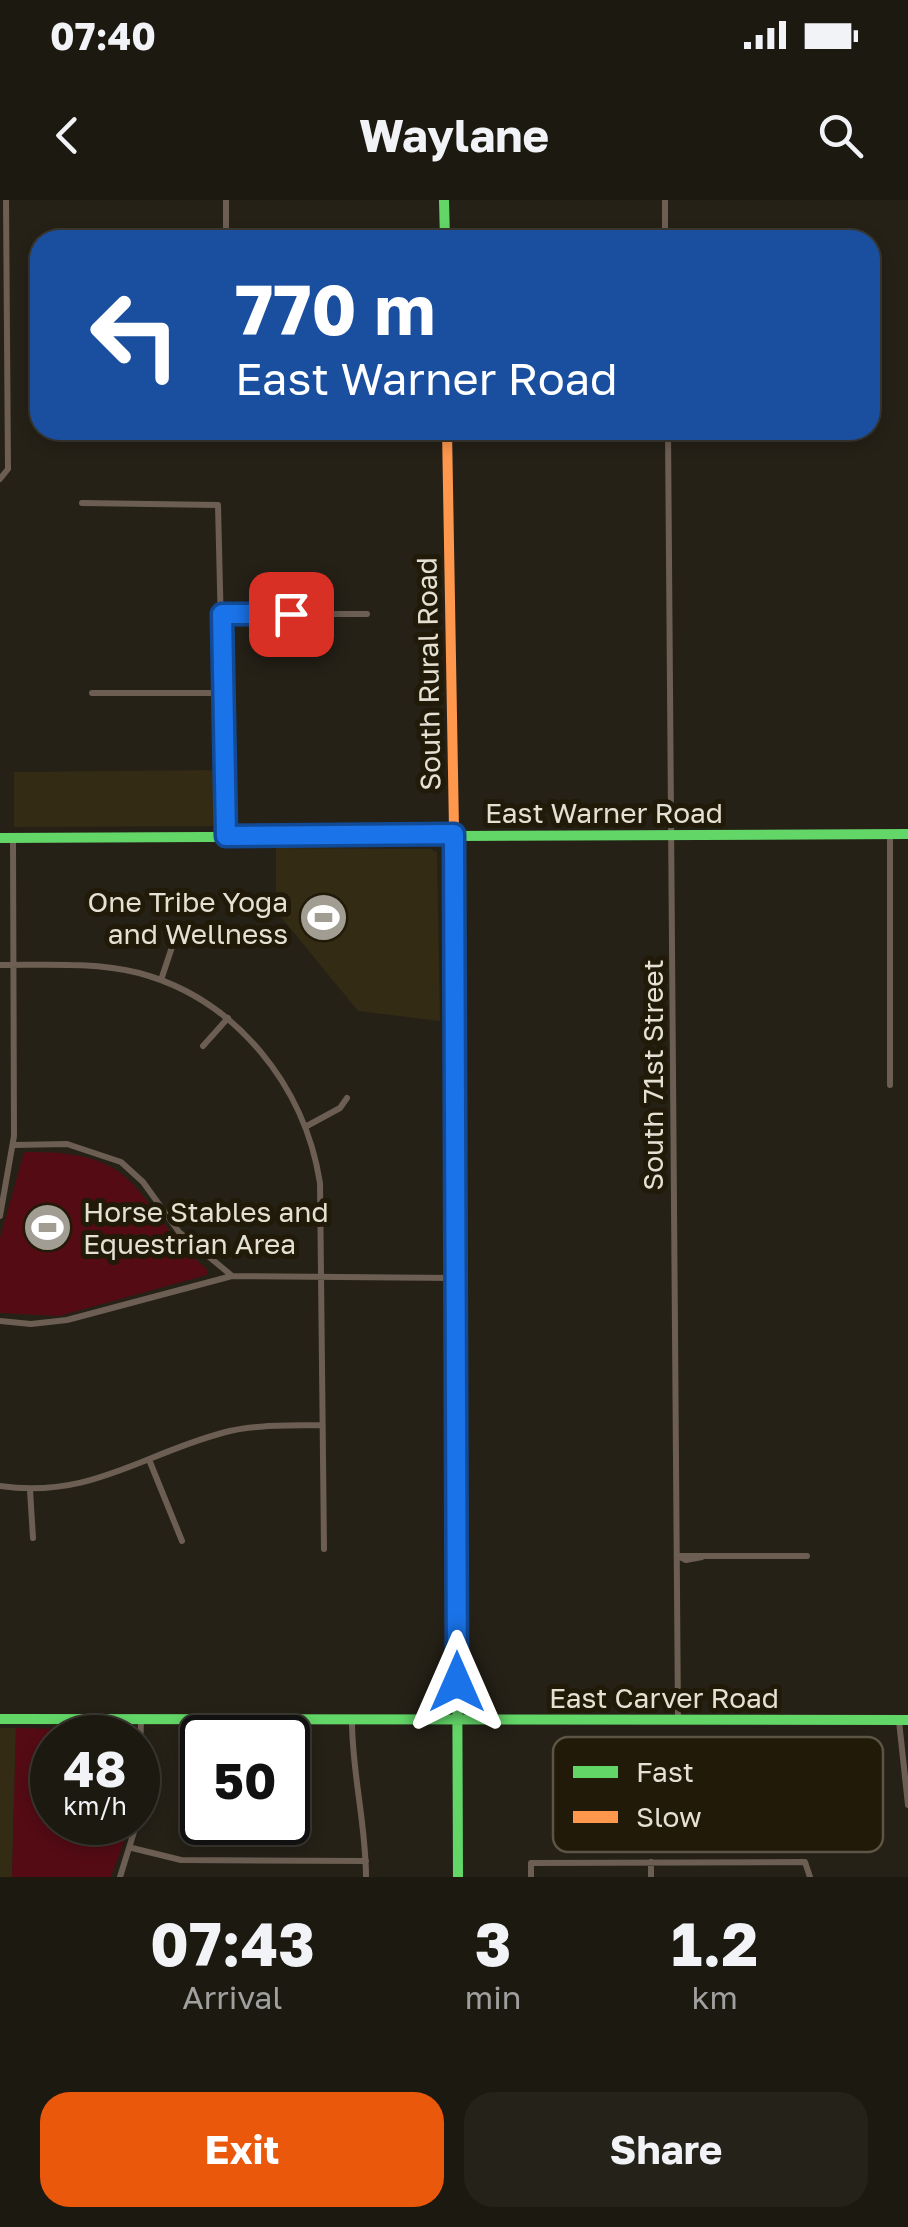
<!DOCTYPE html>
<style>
:root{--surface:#1c1911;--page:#25221a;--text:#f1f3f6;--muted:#a0a09f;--line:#3a3831;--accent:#ea580c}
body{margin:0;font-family:"Golos Text",sans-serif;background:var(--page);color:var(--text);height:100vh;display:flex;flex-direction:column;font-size:38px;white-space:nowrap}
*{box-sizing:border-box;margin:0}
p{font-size:32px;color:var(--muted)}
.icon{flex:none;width:55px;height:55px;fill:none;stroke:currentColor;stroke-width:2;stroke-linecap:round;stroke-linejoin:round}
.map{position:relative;height:1677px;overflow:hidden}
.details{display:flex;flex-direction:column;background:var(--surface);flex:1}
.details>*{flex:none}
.top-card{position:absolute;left:30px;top:30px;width:850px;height:210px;border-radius:30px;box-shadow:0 5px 15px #0003,0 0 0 2px var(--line);background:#1a4fa0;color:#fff;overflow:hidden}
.speed{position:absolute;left:30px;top:1515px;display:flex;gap:20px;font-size:50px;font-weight:700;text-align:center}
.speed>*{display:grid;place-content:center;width:130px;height:130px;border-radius:50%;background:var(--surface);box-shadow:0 5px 15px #0003,0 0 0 2px var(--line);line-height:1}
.speed small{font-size:25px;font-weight:400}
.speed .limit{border:5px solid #111;border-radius:15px;background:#fff;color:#111}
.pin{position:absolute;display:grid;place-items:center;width:85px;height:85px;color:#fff;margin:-42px;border-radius:20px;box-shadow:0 5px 15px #0006}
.me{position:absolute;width:110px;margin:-55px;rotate:0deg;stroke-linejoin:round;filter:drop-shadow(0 0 8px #0008)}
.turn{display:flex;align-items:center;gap:35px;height:210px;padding:0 40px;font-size:45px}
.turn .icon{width:130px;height:130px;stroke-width:2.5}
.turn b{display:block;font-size:70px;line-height:85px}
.eta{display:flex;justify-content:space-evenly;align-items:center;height:170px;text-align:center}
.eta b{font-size:60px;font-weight:700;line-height:70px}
.primary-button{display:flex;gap:20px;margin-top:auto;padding:20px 40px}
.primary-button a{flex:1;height:115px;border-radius:30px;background:var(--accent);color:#fff;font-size:40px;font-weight:700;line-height:115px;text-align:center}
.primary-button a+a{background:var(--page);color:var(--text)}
.status{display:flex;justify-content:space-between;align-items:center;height:70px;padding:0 50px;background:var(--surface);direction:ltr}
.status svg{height:28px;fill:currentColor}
header{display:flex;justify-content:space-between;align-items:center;height:130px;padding:0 40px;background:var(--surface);font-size:45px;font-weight:700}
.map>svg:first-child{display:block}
.built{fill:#342b14}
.green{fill:#540b14}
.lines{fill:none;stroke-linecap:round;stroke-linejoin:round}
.street{stroke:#6c5e52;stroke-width:6}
.fast{stroke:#63d668;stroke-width:10}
.slow{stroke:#ff974d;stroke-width:10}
.route-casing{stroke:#114b97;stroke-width:25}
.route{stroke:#1a73e8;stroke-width:18}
.labels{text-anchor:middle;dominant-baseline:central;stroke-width:10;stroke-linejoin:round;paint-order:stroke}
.street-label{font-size:28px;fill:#e4e0d4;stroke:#211a08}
.poi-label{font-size:28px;fill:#e4e0d4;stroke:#211a08;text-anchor:end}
.key{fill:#211a08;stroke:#5c5545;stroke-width:2.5}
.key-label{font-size:28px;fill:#e4e0d4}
</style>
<div class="status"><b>07:40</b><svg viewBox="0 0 49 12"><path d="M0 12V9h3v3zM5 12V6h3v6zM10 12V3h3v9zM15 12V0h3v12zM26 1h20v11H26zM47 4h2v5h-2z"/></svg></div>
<header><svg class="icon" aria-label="back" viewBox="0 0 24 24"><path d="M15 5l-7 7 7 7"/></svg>Waylane<svg class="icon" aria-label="search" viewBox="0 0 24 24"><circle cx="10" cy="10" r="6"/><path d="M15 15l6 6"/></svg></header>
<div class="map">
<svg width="908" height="1677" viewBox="0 0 908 1677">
<rect width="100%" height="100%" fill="#252117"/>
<path class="built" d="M230,570L231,626L14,627V572Z
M276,648L430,649L437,652L440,821L358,811L276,711Z
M0,1528H16L12,1677H0Z"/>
<path class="green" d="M24,952C150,949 129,1003 208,1070L207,1075L59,1116L0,1113V1038Z
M16,1528L134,1531V1537L52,1538V1622L131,1623L111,1677H12Z"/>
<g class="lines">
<path class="street" d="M226,0V40
M665,0V40
M668,230L678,1519
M0,279L8,269L6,0
M82,303L218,305L226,636
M223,414H367
M92,493H224
M890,635V885
M0,765C46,765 94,762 139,773C236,799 305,886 320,983L324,1349
M161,780L179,726
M203,846L228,818
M305,927L340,908L347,898
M14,945L67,944L121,962L143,982L179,1032L231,1075
M0,1016L14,936L13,639
M0,1121L31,1124L67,1120L232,1076L455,1078
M150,1262L182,1341
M0,1286C89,1299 141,1255 222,1233C254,1224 289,1226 322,1225
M30,1290L33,1338
M678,1356H807
M678,1356L686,1360L702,1357
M352,1521C352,1573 366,1624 366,1677
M899,1521L908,1605
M138,1619L141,1520
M132,1648L181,1660L366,1661
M651,1662V1677
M120,1677L137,1622
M531,1677V1663L805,1662L810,1677"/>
<path class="fast" d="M444,0L445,40
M454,630L458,1677
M0,638L908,634
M0,1519L908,1520"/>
<path class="slow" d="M447,230L454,630"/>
</g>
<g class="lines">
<defs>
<path id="route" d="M291,414H222L226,636L454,634L457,1482"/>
</defs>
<use href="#route" class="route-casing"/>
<use href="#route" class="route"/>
</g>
<defs>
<symbol id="stadium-disc" viewBox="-11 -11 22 22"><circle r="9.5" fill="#a19d92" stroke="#211a08"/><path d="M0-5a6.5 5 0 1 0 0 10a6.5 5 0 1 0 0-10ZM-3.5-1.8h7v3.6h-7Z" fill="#fff"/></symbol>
</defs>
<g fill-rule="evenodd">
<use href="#stadium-disc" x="296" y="690" width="55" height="55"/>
<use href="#stadium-disc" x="20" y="1000" width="55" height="55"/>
</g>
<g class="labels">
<g class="street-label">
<text transform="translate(428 474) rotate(-91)">South Rural Road</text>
<text x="604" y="612">East Warner Road</text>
<text transform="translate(652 875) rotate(-90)">South 71st Street</text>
<text x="664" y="1497">East Carver Road</text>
</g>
<g class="poi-label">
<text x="288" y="701">One Tribe Yoga<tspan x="288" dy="32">and Wellness</tspan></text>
<text x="83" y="1011" text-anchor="start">Horse Stables and<tspan x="83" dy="32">Equestrian Area</tspan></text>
</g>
</g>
<rect x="553" y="1537" width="330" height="115" rx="15" class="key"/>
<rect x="573" y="1566" width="45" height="12" fill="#63d668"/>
<rect x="573" y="1611" width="45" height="12" fill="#ff974d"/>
<g class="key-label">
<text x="636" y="1582">Fast</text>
<text x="636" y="1627">Slow</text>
</g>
</svg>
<div class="speed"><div>48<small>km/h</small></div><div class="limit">50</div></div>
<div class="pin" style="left:291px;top:414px;background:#d93025"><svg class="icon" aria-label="arrive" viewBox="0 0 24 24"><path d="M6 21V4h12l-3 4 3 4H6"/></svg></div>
<svg class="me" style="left:457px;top:1482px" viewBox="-20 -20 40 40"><path d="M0-17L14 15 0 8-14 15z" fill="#1a73e8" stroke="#fff" stroke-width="4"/></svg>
<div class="top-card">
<div class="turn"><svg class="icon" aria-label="left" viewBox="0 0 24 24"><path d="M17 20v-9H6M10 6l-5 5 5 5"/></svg><div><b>770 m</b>East Warner Road</div></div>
</div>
</div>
<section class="details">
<div class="eta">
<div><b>07:43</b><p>Arrival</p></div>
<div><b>3</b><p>min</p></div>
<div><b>1.2</b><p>km</p></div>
</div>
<div class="primary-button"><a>Exit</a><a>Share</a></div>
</section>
